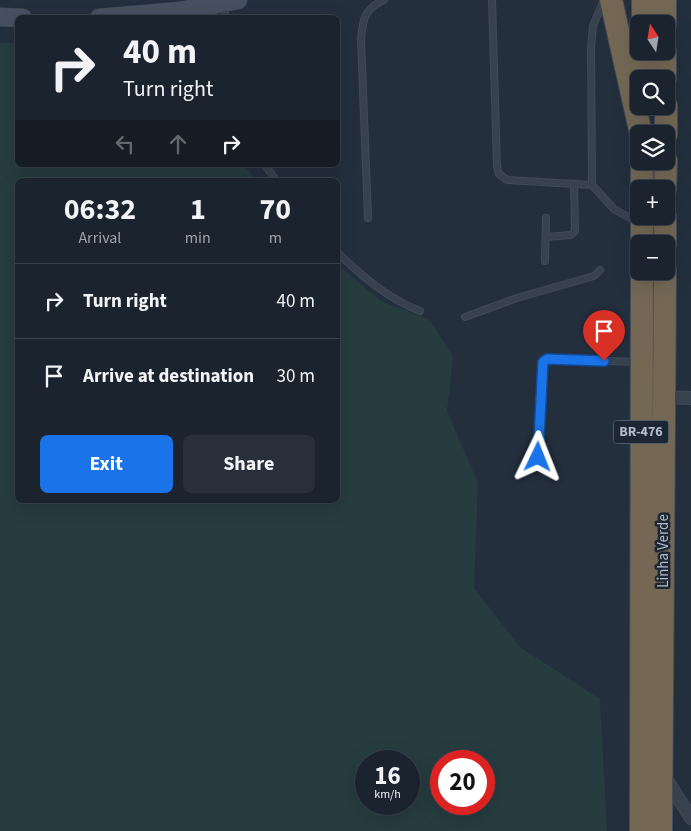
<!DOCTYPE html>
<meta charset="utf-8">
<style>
:root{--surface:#1b232e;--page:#282f3a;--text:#f1f3f6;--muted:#a0a4aa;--line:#39404a;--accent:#1a73e8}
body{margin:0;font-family:"Source Sans 3",sans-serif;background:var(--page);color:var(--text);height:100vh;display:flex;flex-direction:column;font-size:19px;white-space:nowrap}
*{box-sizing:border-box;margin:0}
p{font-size:16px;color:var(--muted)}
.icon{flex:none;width:28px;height:28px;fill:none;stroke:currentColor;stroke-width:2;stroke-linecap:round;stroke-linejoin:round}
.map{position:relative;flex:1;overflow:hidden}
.sheet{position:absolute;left:15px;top:178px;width:325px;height:325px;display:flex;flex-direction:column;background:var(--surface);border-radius:8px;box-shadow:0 5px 20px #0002,0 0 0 1px var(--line)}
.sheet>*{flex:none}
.hud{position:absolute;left:15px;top:15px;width:325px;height:152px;border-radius:8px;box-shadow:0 5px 20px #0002,0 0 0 1px var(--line);background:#1b232e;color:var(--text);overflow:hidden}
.needle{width:32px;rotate:348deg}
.buttons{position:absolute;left:630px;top:15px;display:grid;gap:10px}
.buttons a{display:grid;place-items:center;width:45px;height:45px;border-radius:8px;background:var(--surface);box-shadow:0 5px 20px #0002,0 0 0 1px var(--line);font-size:25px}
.speed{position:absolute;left:355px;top:750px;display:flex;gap:10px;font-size:25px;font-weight:700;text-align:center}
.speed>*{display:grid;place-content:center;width:65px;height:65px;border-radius:50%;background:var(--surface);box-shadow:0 5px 20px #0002,0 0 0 1px var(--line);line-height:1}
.speed small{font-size:12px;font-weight:400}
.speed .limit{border:8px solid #d22;background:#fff;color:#111}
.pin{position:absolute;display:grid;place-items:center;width:42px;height:42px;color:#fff;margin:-51px -21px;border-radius:50% 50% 50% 0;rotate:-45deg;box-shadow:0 0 5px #0007}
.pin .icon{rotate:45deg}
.me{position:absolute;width:55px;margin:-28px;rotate:2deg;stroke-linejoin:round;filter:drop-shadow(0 0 4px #0008)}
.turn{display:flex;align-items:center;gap:18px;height:105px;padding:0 25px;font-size:22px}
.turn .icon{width:65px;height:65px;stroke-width:2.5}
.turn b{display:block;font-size:35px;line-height:42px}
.lanes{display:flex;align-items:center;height:48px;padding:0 25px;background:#0003;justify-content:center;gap:25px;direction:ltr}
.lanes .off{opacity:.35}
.eta{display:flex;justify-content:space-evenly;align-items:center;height:85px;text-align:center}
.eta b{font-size:30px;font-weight:700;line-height:35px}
.action{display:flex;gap:10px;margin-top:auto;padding:10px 25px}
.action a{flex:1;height:58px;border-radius:8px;background:var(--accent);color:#fff;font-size:20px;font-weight:700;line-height:58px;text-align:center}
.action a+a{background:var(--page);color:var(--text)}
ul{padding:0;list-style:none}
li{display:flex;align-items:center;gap:15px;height:75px;padding:0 25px;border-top:1px solid var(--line)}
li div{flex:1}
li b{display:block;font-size:19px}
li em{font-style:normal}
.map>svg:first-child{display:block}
.green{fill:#263c3f;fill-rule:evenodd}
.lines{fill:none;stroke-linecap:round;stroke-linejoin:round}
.lane-casing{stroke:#414a57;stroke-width:8}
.street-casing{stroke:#414a57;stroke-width:14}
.secondary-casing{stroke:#414a57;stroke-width:19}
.highway-casing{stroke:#434c59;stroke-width:24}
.lane{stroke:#38414e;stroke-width:6}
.street{stroke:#38414e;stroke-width:12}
.secondary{stroke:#465061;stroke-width:18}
.highway{stroke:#746855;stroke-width:22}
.route-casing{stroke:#114b97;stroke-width:12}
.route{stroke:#1a73e8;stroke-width:9}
.labels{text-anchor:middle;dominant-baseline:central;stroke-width:5;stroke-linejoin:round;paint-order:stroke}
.shield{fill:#1d2633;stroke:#878f9c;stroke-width:1}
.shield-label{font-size:14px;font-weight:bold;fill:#b4bcc9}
.street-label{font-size:15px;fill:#b4bcc9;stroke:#1d2633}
</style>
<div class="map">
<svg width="691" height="831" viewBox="0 0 691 831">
<rect width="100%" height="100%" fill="#242f3e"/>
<path class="green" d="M0,43H17L18,165H243L257,180H18V500H338V265L381,301L430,320L453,357L447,411L478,483L474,588L520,647L600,699L607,831H0ZM409,761V804H366V761ZM484,761V804H441V761Z"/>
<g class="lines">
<defs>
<path id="lane" d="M492,0L497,166L499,174L507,180L592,185L591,48L593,26L604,0
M225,18V4
M265,165L276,180
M592,185L614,209L636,221
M368,218L361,39C363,19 364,9 384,0
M546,237L571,235L575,231L574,184
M338,253C363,277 387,298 420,311
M545,261L546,218
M465,317L517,298L594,276L600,270
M538,457L543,362L547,359L638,362"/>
<path id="street" d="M664,397L691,398
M663,774L691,818"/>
<path id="secondary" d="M0,17L23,18
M99,18L180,11L238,0"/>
<path id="highway" d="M611,0L641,134
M665,0V24
M643,24V0
M665,51V79
M643,79V51
M666,106V134
M642,189V161
M665,189L666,161
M642,244V216
M665,244V216
M641,831L642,271
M661,831L665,271"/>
</defs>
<use href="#lane" class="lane-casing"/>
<use href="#street" class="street-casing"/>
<use href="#secondary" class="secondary-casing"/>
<use href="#highway" class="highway-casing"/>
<use href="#lane" class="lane"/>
<use href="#street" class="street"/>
<use href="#secondary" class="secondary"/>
<use href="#highway" class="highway"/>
</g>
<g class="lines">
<defs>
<path id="route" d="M538,457L543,362L547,359L604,361"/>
</defs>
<use href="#route" class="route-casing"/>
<use href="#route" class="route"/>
</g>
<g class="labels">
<rect class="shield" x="613.5" y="420.5" width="55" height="23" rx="4"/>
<g class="shield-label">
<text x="641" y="432">BR-476</text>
</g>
<g class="street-label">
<text transform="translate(663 551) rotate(-90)">Linha Verde</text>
</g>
</g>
</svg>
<div class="buttons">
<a><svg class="needle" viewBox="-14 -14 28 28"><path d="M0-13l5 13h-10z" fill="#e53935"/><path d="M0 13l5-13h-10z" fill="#a0a4aa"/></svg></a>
<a><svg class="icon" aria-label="search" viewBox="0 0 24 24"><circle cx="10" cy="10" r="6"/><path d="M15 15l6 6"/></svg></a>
<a><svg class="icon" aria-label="layers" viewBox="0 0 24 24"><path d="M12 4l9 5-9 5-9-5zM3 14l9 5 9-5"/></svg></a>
<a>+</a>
<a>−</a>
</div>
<div class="speed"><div>16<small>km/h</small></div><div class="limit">20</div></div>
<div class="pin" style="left:604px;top:361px;background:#d93025"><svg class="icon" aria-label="arrive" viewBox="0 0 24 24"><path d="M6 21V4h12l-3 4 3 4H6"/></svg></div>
<svg class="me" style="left:538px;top:457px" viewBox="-20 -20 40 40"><path d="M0-17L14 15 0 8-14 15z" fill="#1a73e8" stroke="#fff" stroke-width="4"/></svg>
<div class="hud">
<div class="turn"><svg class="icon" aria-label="right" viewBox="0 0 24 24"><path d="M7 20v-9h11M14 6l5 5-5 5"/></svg><div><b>40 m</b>Turn right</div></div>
<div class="lanes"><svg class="icon off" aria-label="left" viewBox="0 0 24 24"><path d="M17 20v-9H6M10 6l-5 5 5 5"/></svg><svg class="icon off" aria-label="ahead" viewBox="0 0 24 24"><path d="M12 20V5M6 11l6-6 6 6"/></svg><svg class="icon" aria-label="right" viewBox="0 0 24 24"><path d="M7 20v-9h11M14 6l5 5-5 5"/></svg></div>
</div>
<section class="sheet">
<div class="eta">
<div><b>06:32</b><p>Arrival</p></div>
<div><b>1</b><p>min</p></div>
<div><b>70</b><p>m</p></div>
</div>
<ul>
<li><svg class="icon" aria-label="right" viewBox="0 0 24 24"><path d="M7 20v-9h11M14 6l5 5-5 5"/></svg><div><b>Turn right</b></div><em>40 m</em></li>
<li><svg class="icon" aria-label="arrive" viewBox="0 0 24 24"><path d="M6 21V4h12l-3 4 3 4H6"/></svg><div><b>Arrive at destination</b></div><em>30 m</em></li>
</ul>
<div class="action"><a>Exit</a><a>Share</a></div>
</section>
</div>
